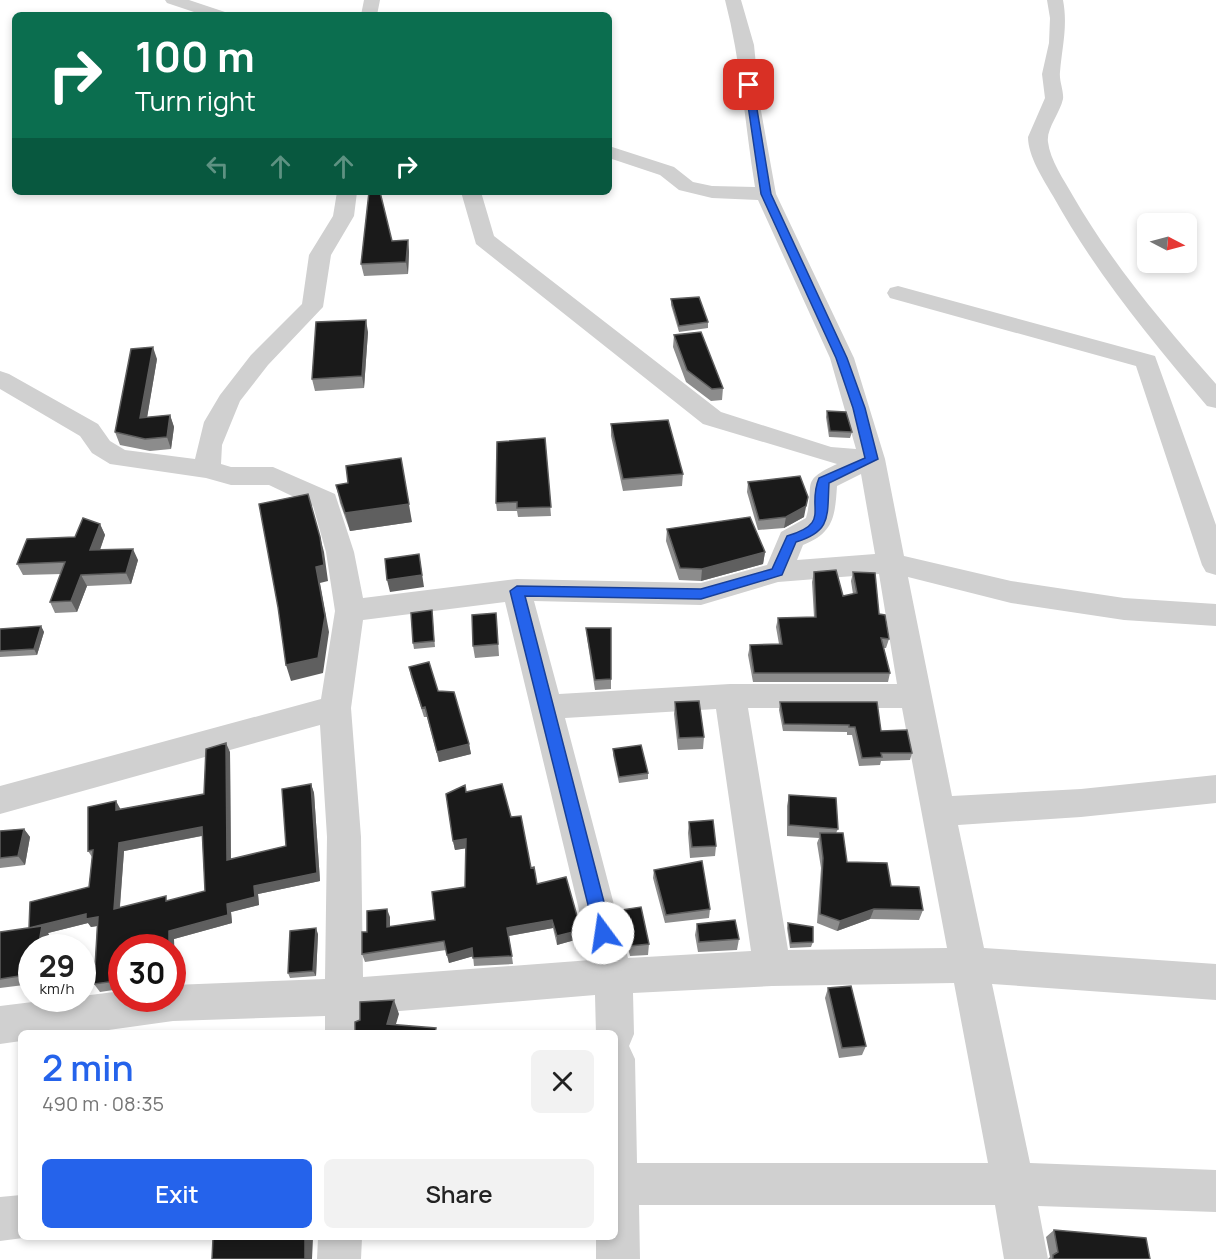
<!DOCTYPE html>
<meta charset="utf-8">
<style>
:root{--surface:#fff;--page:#f2f2f2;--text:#222;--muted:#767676;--accent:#2563eb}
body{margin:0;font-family:Manrope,sans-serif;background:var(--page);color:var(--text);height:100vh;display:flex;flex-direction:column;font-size:22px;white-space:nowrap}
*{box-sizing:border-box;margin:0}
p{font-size:20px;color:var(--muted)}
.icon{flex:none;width:33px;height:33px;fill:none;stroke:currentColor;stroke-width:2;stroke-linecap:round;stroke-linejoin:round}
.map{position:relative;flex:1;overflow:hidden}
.panel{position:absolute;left:18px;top:1030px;width:600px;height:210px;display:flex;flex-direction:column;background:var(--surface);border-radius:9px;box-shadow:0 3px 9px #0003}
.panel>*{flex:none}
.guide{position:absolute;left:12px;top:12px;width:600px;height:183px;border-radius:9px;box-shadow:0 3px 9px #0003;background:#0b6e4f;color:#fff;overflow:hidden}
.needle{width:39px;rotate:96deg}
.tools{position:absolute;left:1137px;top:213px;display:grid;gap:12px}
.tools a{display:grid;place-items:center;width:60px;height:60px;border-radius:9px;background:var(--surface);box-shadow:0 3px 9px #0003;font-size:30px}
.speed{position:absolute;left:18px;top:934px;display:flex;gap:12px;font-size:30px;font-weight:700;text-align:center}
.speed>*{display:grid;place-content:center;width:78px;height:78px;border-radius:50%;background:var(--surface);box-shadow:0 3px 9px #0003;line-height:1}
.speed small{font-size:15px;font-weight:400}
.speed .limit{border:9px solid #d22;background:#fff;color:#111}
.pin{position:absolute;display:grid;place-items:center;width:51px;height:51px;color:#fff;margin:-26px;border-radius:12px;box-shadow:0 3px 9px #0006}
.me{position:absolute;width:66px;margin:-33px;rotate:346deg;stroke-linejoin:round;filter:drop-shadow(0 0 4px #0008)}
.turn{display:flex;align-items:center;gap:21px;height:126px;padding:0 24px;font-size:27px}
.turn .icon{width:78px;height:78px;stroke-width:2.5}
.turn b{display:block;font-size:42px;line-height:51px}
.lanes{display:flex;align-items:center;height:57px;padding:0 24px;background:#0003;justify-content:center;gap:30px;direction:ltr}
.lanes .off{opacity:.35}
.round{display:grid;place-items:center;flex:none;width:63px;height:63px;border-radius:9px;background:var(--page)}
.head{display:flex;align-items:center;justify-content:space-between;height:102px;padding:0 24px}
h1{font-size:36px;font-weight:600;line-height:45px;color:var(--accent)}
.primary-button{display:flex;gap:12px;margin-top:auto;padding:12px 24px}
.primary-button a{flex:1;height:69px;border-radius:9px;background:var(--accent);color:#fff;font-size:24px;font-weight:600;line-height:69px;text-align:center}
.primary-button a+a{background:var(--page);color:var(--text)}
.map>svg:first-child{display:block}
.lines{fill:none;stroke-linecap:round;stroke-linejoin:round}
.minor{fill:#d0d0d0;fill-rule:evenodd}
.wall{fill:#8c8c8c;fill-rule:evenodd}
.shaded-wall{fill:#5f5f5f}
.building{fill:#1a1a1a;stroke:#5f5f5f;stroke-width:1.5;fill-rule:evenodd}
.route{fill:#2563eb;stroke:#184099;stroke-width:1.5}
</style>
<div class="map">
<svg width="1216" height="1259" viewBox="0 0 1216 1259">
<rect width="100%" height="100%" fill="#fff"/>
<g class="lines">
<path class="minor" d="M165,0H189L225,12L227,15H203L167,3Z
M364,0H380L377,15H361Z
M725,0H741L754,45L760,105L776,194L854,358L885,459L904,556L1011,581L1124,598L1216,604V626L1124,620L1011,603L908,577L952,796L1081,789L1216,775V803L1081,817L958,825L984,948L1216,964V1000L992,984L1030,1163L1216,1170V1212L1038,1206L1048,1259H1004L995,1205H639L640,1259H596V1238H615V1034H596L595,995L363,1014V1034H325V1016L173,1021L80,1034H21V1041L0,1044V1006L57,999H82V996L122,991V999H172L173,985L325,979L327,837L320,725L0,814V786L321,699L335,611L326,552L313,506L269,485H231L206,478L110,464L92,453L80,436L0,389V371L9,374L98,424L110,441L125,450L195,459L204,422L220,395L251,355L302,304L309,255L333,216L337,192H357L354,216L331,255L323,307L268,365L240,401L222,445L221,464L231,467H273L335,494L354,552L363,598L517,579L701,583L767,565L781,532L806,518C816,483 798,482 837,464L703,424L476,244L461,192H481L494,236L721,412L831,447L856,449L830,358L758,200L712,198L679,190L660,175L609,158V146L674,167L693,182L712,186L755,187C745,125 741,61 725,0ZM861,474L875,554L797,560L803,545C834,533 835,516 837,486ZM879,574L897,684H730L559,694L534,601L701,605L778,582ZM505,602L591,960L363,977L361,837L351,708L363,620ZM748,708H902L947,948L788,950ZM716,709L751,951L628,958L565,718ZM954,983L988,1163H637L635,1059L629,1046L634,1034L633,993L772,986Z
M1047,0H1063C1068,26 1062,47 1060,72C1059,81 1064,91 1063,99C1060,113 1046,129 1048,142C1050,160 1064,180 1073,196C1113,265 1163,324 1216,384V408L1207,406C1149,337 1097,275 1053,196C1043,179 1028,156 1028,137L1045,98L1042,74L1049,43L1050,18Z
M898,286L1155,356L1216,525V575L1206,572L1202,565L1136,366L890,298L887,293L890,288Z
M21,1195V1238H23L0,1241V1197Z
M318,1238H362L361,1259H317Z"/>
</g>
<path class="wall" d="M408,240L409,252L408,274L364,276L361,264L392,241Z
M671,299L708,322V328L679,332L671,305Z
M368,332L364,388L315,391L312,379Z
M674,335L723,388L722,400L711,401L686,382L673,347Z
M157,359L147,417L170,415L174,427L171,449L150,451L120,445L115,432Z
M827,411L852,432L850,438L829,437L826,417Z
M611,424L683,474L682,486L623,491L611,436Z
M545,438L551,516L518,517L517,511H497L496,503Z
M748,482L804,517L784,528L758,530L747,492Z
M336,485L412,522L350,531L340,503Z
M100,524L105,535L100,550L138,560L131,584L87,586L77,612L55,613L50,602L61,574L23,575L17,564L75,537Z
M667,529L765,552L763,564L701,581L679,580L666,541Z
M814,572L843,596L853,594L851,581L853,572L879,614L889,639L886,648H884L890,673L888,682H753L748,655L750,645L779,644L776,627L778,618L814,617L812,582Z
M432,610L435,647L414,649L413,643Z
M497,625L499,656L475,658L473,646Z
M41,626L44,632L37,655L0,657V629Z
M586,628H611V689L595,690L587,638Z
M409,667L438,691L469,744L471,754L439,762L427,717H424L411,677Z
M675,702L704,737L703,749L678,750L674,714Z
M780,702L881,731L912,753L910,760L881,761L880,765L859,766L852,735H847V732L783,731L779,710Z
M613,749L648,773V779L619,783L613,755Z
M230,752L231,859L286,846L311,784L314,793L320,881L258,894L259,905L231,912L232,923L174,939L175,983L172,985V948H122V991L120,989L100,992L94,984L97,926L91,927L88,923L48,933L49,935L47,948H32V984L0,988V932L29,928L89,887L92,857L88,851L121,809L204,794ZM202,836L205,891L168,901L120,907L124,851Z
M466,792L511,817L537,884L581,930L582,938L557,945L553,928L509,936L513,964L474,966L473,956L449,963L446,950L365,962L362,954L367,932L390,917V927L435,920L465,887L466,848L455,850L453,841Z
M789,795L838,829L836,833L847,862L891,886L923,910L919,920L870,919L837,931L817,923L821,868L817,843L819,838L787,836V806Z
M689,822L716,846L715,856L690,858L688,833Z
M24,829L30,837L25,865L0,868V831Z
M654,870L710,909L709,918L665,923L653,878Z
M621,910L649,944L648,955L630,956L621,921Z
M788,923L813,942L811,947L790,948L787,928Z
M697,924L739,939L737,950L698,952L695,935Z
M318,934L316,976L290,978L288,973Z
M828,988L866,1046L862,1055L839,1058L825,998Z
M1054,1230L1150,1259H1048L1050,1257L1046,1237Z"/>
<path class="shaded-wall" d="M408,240L409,252L408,274L406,262Z
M366,320L368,332L364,388L362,376Z
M153,347L157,359L145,430L140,418Z
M170,415L174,427L171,449L167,437Z
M401,458L412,522L350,531L345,513Z
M808,497L804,517L784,528L786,517Z
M100,524L105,535L96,561L90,550Z
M320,537L324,552L328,581L320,583L329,632L323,673L291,681L286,665L316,567Z
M133,549L138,560L131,584L126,573Z
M765,552L763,564L701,581L702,569Z
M419,554L424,587L390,592L387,580Z
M81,575L87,586L77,612L71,601Z
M41,626L44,632L37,655L34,649Z
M226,743L230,752L231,869L227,860Z
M469,744L471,754L439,762L437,752Z
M311,784L314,793L320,881L258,894L259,905L231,912L232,923L174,939L175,983L172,985V948H169V931L227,904L254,886L317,873Z
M116,801L121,810H116Z
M202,827L206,835L124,851L119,917L114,909L119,843Z
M24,829L30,837L25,865L18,856Z
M466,839L468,848L455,850L453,841Z
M387,909L390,917V936L387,927Z
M874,909L870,919L837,931L840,921Z
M86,914L98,917L103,925L91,927L88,923L48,933L49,935L47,948H38L29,928Z
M552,920L553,928L508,936L507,928Z
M316,928L318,934L316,976L313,971Z
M581,930L582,938L557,945V936Z
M472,948L474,956L449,963L447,955Z
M394,1000L399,1014L393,1034L387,1024Z
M305,1238H313L312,1259H305Z"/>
<path class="building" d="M369,192H380L392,241L408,240L406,262L361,264Z
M699,297L708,322L679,326L671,299Z
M366,320L362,376L312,379L316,322Z
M701,332L723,388L712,389L687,370L674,335Z
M153,347L140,418L170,415L167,437L145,439L115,432L131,349Z
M827,411L846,412L852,432L830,431Z
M668,420L683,474L623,479L611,424Z
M545,438L551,507L517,508V502L496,503L497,442Z
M401,458L409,504L345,513L336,485L348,483L346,466Z
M800,476L808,497L806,506L786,517L759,520L748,482Z
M308,494L320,537L324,565L316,567L325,616L318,658L286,665L278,607L259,504Z
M750,517L765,552L702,569L680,568L667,529Z
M83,518L100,524L90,550L133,549L126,573L81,575L71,601L50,602L65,562L17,564L27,539L75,537Z
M419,554L422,575L387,580L385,559Z
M836,570L843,596L857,593L853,572L875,573L879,614L885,615L889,639L881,638L890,673H754L750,645L782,644L778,618L816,617L814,572Z
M432,610L434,641L413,643L411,613Z
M496,613L498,644L473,646L472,615Z
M41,626L34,649L0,651V629Z
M586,628H611V679L595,680Z
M429,662L438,691L454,692L469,744L437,752L425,707L422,708L409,667Z
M699,701L704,737L679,738L675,702Z
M780,702H877L881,731L907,730L912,753H881L882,757L862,758L855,727H849V725L784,724Z
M226,743L227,860L286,846L282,789L311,784L317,873L254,886L255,897L227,904L228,915L169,931V948H122V986L119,987L116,981L94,984L98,917L86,919V914L29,928L30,902L89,887L93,850L88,851V807L116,801V810L204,794L206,749ZM202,827L205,891L166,901V896L114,909L119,843Z
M641,745L648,773L619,777L613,749Z
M502,784L511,817L521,816L531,868L534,867L537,884L566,877L581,930L557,936L552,920L507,928L512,956L473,958L472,948L447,955L444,941L362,954V932H367V911L387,909V927L435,920L432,892L465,887L466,839L453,841L446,794L465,785L466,792Z
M789,795L836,798L838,829L789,825Z
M713,820L716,846L692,847L689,822Z
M24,829L18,856L0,858V831Z
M820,833H843L847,862L887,863L891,886L919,887L923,910L874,909L840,921L820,914L823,858Z
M702,861L710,909L666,915L654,870Z
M641,907L649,944L630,946L621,910Z
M735,920L739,939L699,942L697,924Z
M788,923L813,927V942L791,943Z
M42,926L38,948H32V974L0,979V932Z
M316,928L313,971L288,973L290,931Z
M851,986L866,1046L842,1048L828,988Z
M394,1000L387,1024L436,1028L435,1034H355V1022L360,1020V1002Z
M1054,1230L1146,1238L1150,1259H1053V1255L1058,1252Z
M213,1238H305V1259H212Z"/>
<path class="route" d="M749,83L753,85L771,194L847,358L865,408L878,459L829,483C827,516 832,531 796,542L782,575L701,599L525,596L612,933L609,938L603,941L597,938L595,933L510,591L517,586L701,589L772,569L787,536C832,523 806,509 819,478L865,458L853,408L836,358L761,194L745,85Z"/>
</svg>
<div class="tools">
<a><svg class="needle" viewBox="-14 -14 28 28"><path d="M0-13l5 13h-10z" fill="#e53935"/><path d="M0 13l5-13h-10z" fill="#767676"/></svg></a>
</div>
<div class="speed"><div>29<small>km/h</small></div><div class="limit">30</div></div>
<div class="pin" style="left:749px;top:85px;background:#d93025"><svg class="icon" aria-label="arrive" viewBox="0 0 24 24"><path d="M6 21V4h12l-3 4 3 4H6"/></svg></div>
<svg class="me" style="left:603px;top:933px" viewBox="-20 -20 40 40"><circle r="19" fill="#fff"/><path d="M0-13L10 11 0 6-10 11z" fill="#2563eb"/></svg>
<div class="guide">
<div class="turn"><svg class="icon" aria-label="right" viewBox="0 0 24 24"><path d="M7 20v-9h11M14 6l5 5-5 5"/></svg><div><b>100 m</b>Turn right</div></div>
<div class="lanes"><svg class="icon off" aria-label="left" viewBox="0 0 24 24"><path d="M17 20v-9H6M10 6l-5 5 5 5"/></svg><svg class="icon off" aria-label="ahead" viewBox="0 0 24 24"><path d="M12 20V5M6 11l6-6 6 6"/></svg><svg class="icon off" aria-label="ahead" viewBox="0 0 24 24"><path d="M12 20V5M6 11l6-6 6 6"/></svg><svg class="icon" aria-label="right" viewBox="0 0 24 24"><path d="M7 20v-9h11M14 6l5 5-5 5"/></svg></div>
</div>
<section class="panel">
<div class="head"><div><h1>2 min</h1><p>490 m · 08:35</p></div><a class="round"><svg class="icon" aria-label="close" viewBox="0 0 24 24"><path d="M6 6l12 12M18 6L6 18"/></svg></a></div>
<div class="primary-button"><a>Exit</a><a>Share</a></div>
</section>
</div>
